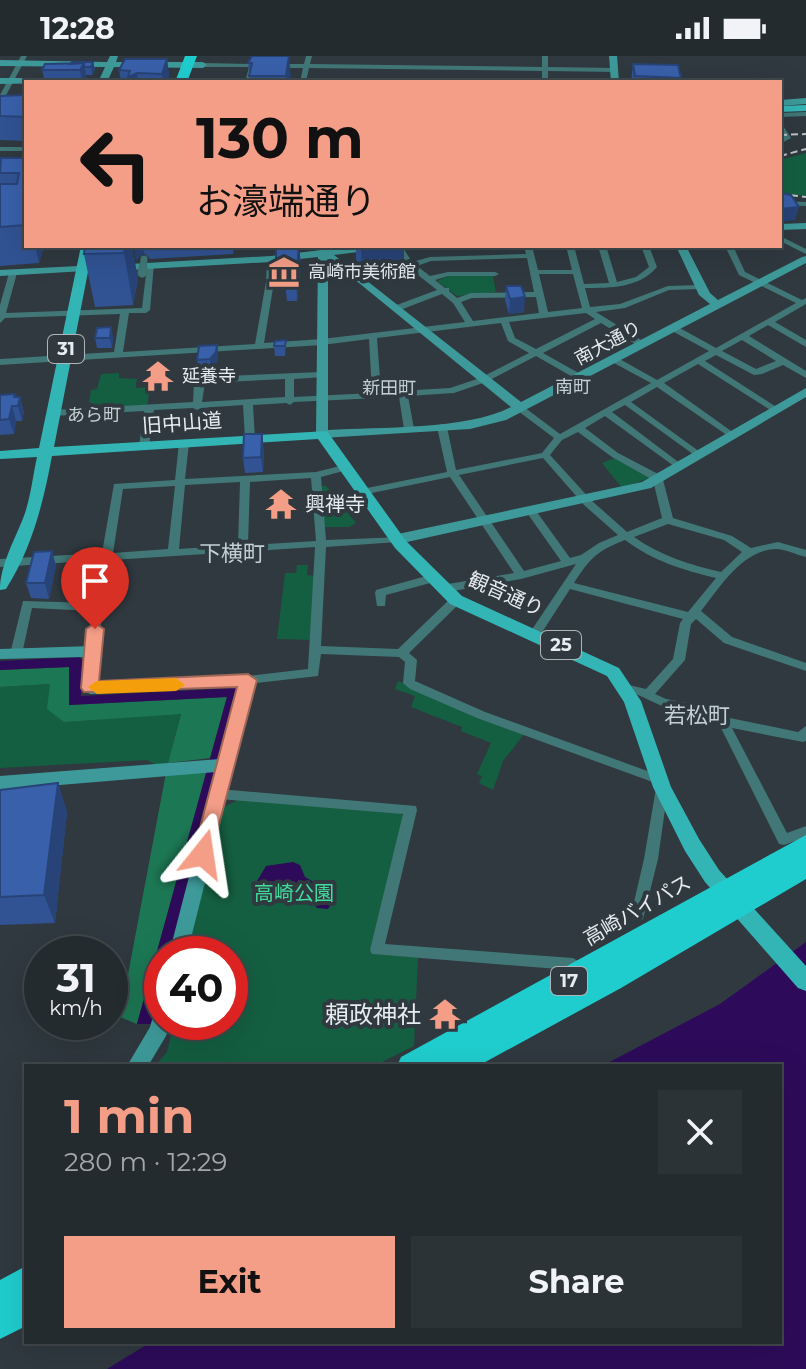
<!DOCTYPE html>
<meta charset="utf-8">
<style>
:root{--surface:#232b2f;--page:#2b3337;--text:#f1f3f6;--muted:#a3a7aa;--line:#40474b;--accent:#f49e87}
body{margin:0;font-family:Montserrat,"Noto Sans JP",sans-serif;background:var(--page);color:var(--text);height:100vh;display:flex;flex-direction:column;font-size:30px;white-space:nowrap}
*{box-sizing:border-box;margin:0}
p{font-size:26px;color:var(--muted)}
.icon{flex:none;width:44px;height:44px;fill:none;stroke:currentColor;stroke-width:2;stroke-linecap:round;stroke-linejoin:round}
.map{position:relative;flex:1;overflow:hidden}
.side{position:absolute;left:24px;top:1008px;width:758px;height:280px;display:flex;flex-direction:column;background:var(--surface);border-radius:0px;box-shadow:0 8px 32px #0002,0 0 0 2px var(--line)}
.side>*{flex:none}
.top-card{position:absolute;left:24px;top:24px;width:758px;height:168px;border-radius:0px;box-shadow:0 8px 32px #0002,0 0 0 2px var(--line);background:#f49e87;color:#111;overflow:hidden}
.speed{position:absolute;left:24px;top:880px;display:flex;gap:16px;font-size:40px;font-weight:700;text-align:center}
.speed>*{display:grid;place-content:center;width:104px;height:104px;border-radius:50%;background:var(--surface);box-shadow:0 8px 32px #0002,0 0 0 2px var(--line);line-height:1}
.speed small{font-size:20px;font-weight:400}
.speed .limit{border:12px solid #d22;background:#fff;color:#111}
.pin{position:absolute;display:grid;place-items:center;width:68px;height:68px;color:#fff;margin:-82px -34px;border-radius:50% 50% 50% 0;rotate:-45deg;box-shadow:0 0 8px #0007}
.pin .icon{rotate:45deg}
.me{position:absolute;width:88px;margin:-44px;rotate:15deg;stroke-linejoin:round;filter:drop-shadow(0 0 6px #0008)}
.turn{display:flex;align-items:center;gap:28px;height:168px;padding:0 40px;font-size:36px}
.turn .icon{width:104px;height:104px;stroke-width:2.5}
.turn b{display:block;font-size:56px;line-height:68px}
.round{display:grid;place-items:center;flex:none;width:84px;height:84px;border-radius:0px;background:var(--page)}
.summary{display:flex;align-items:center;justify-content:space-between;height:136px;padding:0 40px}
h1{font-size:48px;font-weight:700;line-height:60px;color:var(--accent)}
.action{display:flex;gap:16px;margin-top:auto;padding:16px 40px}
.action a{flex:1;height:92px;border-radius:0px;background:var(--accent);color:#111;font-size:32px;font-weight:700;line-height:92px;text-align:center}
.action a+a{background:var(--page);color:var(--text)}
.status{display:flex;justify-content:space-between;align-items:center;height:56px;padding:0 40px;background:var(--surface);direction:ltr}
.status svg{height:22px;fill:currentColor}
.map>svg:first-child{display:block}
.green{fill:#145f42}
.forest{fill:#1c7854}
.water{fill:#2d0b5a}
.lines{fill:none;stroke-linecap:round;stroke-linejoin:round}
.street{fill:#427777;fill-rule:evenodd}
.secondary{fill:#3e9a9a;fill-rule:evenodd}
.primary{fill:#34b5b5;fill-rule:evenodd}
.highway{fill:#20cdce;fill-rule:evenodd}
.rail{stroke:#bec5c9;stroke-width:2;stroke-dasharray:7 4;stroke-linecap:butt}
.street-bridge-far1{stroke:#427777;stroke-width:7}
.street-bridge{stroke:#427777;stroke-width:9}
.wall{fill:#315393}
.shaded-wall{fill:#284378}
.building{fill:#3960ab;stroke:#284378;stroke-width:2}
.route{fill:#f49e87;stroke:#9f6758;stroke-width:2}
.slow{fill:#f59e0b}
.labels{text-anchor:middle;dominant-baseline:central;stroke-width:8;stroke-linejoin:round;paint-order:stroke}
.far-poi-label{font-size:18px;fill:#e6ecef;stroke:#2f393f;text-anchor:start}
.far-street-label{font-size:18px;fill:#e6ecef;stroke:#2f393f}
.shield{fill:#2f393f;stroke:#afb6ba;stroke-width:2}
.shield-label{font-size:18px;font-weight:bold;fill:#e6ecef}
.far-neighbourhood-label{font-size:18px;fill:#c2cfd5;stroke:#2f393f}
.street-label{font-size:20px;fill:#e6ecef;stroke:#2f393f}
.poi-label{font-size:20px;fill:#e6ecef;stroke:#2f393f;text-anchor:start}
.park-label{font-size:20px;fill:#41dd9e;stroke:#2f393f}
.neighbourhood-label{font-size:22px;fill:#c2cfd5;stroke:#2f393f}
.near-poi-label{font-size:24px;fill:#e6ecef;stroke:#2f393f;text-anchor:end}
</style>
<div class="status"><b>12:28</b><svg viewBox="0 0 49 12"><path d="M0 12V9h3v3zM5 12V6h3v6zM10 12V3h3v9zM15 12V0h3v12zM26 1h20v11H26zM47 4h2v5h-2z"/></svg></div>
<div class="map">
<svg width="806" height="1313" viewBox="0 0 806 1313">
<rect width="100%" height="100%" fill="#2f393f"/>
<path class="green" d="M806,97V140L780,137V104Z
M450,219L493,220L496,236L457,240L437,225Z
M119,317V322L137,323L136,332L150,331L147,350L88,354L91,334L97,333L101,318Z
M617,401L652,421L622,432L602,407Z
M320,430H326L356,467L349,471H323Z
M297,509H308L307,519L316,520L314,584L277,583L285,517H296Z
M398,625L525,677L503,705L493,734L479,727L482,720L477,718L491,687L461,675L462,671L411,651L415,640L395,633Z
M51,628L64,666L181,657L168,707L157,709L147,704L0,712V631Z
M244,741L398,755L404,761L372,898L418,901L414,990L374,1010H155L167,996L174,966H230V898H184L222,752Z"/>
<path class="forest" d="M69,611V649L227,641L210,702L168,707L181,658L64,666L47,653L50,628L0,631V614Z
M207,714L137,968L120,961L166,717Z"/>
<path class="water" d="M79,601L82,604L81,640L236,632L240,635L170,898H162V928L151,968H137L227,641L69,649V611L0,614V605Z
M293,806L300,809L305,821L321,830L320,841L330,850L328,853L317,852L305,839H283L277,842L264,839L257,825L266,810Z
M806,886V1313H107L151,1286H780V1010H602L720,948Z"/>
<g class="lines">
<path class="street" d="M21,0H27L3,45L0,47V39Z
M253,0H259L257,8H304L306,0H312L310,8L542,11V0H548V11L614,12L617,14L614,16L548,15V26H542V15L309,12L306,26H300L303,12H256L251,26H245L249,11H203L200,9L203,7L250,8Z
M806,56V60L780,61V57Z
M780,67L782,68L791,82L780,88V83L784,81L780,75Z
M0,91H26V95H0Z
M780,145L806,146V150L780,149Z
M780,180L806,193V198L780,185Z
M394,190H402L412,206L430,201L526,198L524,190H532L538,214H572L566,190H574L584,228L609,227L598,190H606L617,226L636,221L649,211L641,190H649L657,211C639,232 611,232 585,232L590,251L620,248L668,230L700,229L704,231L700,233L669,234L625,252L596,256L646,287V291H640L601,267L543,297L584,320V324H578L536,300L486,326L454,337L408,340L414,373L409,376L404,373L399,341L294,346L290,349L286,347L253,349L255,383L250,386L245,383L243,349L201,352L197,354L193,352L154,354L149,390L144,393L139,390L144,355L52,360L47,357L52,354L193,346L194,326L203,321L321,316L324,317V321L294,323V341L372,337L369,283L322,289L0,309V303L114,296L120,258L5,262L0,267V249L9,217L13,215L17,217L6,257L142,252L147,210L154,208L150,254L146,257H129L123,296L255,288L266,226L267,203L271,201L275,203L274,226L264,287L322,283L465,266L453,247L442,238L400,254H394V250L437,234L404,208ZM527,202L534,236L471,237L457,242L449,235V232H445L435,224L448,220H495L499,218L495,216H448L430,220L417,210L431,205ZM539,218H573L582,252L548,256ZM536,241L539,257L473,265L461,246L472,242ZM586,257L595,263L536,293L515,282L509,266ZM501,267L508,285L529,297L480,322L450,332L381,336L377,282ZM285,323V341L202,346L205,327Z
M725,190H733L745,216L802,244L806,242V248L775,266L806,284V291L768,269L749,280L806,315V322L783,309L762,318L754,319L716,299L705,305L778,352L780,354L775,357L698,308L664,327L734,377L736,379L731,382L657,331L631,346L700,396V400L697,401L625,349L612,356L681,408L683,410L678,413L605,360L585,372L618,397L662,420L673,462L732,480L751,492L778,486L806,494V501C797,499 785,493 776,493C742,494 720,531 701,555L732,581L806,607V615L724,587L696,563L691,568L685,604L655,638L666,643L698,649L725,661L798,676L806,670V685L803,686L732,672L787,777L806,770V781L784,789L779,788L719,668L692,656L664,651L636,638L621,635L619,632L625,628L646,633L673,603L680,567L683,563L570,533L539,581H531L529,578L531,575L576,508L521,523L442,537L438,536L437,533L438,530L442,529L514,517L450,421L362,439L357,436L362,433L447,416L437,371L442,368L447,371L456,414L542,397L554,382L518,355V351H524L560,378L651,327L612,306V302H618L657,324L709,295L672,275V271H678L716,292L796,247L739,219ZM742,284L776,305L756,313L722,295ZM578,376L612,401L653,424L662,462L627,476L591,444L550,399L562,384ZM543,402L584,449L618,479L599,487L581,499L570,502L534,452H526L525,454L561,505L524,515L459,419ZM668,468L724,484L742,496L721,516C690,509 661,500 634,481ZM625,484C653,505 683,514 716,522L688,556L574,527C590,502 597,495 625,484Z
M184,384L189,387L185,423L316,416L344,409L347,410V414L321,421L326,484L402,481L403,483L398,486L326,491L321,590L398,593L452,541H460L462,544L460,547L409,597L417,604L415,625L485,656L664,721L666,724L664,728L668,732L658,803L643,863L638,865L633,863L631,859L644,803L656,732L658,728L477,662L410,633L403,627L405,606L399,601L321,598L318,620L248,628L244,627L242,624L244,621L248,620L308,613L315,491L112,504L96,598H88L86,595L93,555L32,552L22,598L20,601H12L10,598L23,545L94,547L101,504L0,511V503L102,497L114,428L175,424L179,387ZM311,422L316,485L248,489L250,426ZM240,426L238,489L179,493L185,429ZM175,430L168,493L113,497L123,433Z
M430,519L435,523L434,526L386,539L385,550H377L375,537L376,534Z
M219,733L416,750L417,754L385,888L573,902L589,912L591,916L589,920L584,922L570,914L372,898L370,894L403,758L219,743L215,742L213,738L215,734Z"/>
<path class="secondary" d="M110,0H118L116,6H203L207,9L203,12L114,11L107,26L0,28V22H100L105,11L0,10V4L107,6Z
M609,0H617L619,26H611Z
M806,42V48L780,50V44Z
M806,167V173L780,174V168Z
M355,190H387L382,193L334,199L521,346L710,248L699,239L676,190H686L710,237L718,244L802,201L806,200V207L506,364L470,373L322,382L316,378L318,201L271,206L129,214L124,211L129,208L271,200ZM328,204L332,205L511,351C467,374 380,371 328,374Z
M98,209L102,210V214L0,220V214Z
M806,332V341L651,432L398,488L391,483L398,478L642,426Z
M92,590L100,595L98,626L248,618L256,624L187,898H169L216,716L0,734V720L220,703L239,630L90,638L82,632L84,601L0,603V593Z
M162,951V966H171L166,980L148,1010H127L150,971L155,954Z"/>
<path class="primary" d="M806,49V55L780,56V50Z
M81,190H93L54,391L327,375L406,485L462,540L619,612L641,645L671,731L699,783L719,814L806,910V935L798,932L705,826L685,795L653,731L624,646L607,620L450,548L395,492L318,383L52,400C43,448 32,492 6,533L0,534C0,508 16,482 25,457C31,439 33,419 37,401L0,403V395L39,392Z"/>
<path class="highway" d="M185,0H197L187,26H175Z
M806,779V823L621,932L478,1010H397L401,1001Z
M26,1210V1270L0,1283V1224Z"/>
<path class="rail" d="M780,79L806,78
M780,100L806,93
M780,138L806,141"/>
<path class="street-bridge-far1" d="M143,213L144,203"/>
<path class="street-bridge" d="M142,217L143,211"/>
</g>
<path class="wall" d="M252,0L291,23L290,26H250L248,7Z
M167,3L169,20L167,26H121L119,14Z
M93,6L95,14L92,19H86L87,26H45L42,14L70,8Z
M633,8L681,22L680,26H631Z
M26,39V85L0,84V40Z
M26,102V190H44L39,207L0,210V104Z
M85,190H132L138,223L133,249L95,251L84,198Z
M134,190H234L233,198L150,203L144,197L136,204Z
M276,190L301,208L297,245H287L285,226L278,227Z
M356,190H404V212L362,217L356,209Z
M506,230L524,256L509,258L505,244Z
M113,281L112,292H97L95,282Z
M286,284L285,300H275L274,290Z
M217,289L218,298L217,306L211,313H198L197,304Z
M15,338V341H20L24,356L22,365H16L14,378L0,379V339Z
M264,393L263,416L245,417L243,402Z
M52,495L56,510L49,543L31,542L26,527Z
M58,727L67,756L55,867L0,869V734Z"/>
<path class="shaded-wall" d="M289,0L291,23L290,26H286V20Z
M167,3L169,20L167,26H163L162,18Z
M93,6L95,14L92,19L91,11Z
M84,7L87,26H82L80,14Z
M137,17L138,26H129L128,21Z
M799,151L795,164L780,166V153Z
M35,190H44L39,207Z
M125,190H132L138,223L133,249L124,197Z
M134,190H143L144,197L136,204Z
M299,190L301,208L297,245L296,223Z
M361,190H404V212L362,217Z
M525,241L524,256L509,258L510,243Z
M111,271L113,281L112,292L110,282Z
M217,289L218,298L217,306L211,313L210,303Z
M20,341L24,356L22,365L18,350Z
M12,350L16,365L14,378L9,363Z
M262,378L264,393L263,416L261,401Z
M52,495L56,510L49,543L45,527Z
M58,727L67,756L55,867L44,839Z"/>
<path class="building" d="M252,0H289L286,20H249L252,7H248Z
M125,3H167L162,18L137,17L128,21L130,15L119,14Z
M72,6H93L91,11H84V7L70,8Z
M84,7L80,14H42L45,8Z
M633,8L678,9L681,22L635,20Z
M26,39V61L0,60V40Z
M1,102H26V169L0,171V128H17L19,117H0Z
M780,137L791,139L799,151L780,153Z
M85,190H125L124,197L84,198Z
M276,190H299L296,223H285L287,205H276Z
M506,230H521L525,241L510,243Z
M111,271L110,282H95L97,272Z
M286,284L285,290H274L275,285Z
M217,289L216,296L210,303L197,304L199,290Z
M15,338L14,341H20L18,350H12L9,363L0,364V339Z
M244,378H262L261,401L243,402Z
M52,495L45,527H26L34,496Z
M58,727L44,839L0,841V734Z"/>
<path class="route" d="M95,567L104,573L99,625L248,618L257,624L210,803L203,806L196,803L193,798L237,631L84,636L81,632L86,573Z"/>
<path class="slow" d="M176,622L185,629L176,635L97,638L88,631L97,625Z"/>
<defs>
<symbol id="museum-bare" viewBox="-9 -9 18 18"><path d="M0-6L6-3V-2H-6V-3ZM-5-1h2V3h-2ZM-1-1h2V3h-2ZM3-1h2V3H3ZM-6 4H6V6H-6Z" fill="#f49e87" stroke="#2f393f" stroke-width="2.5" paint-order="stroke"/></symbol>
<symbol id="temple-bare" viewBox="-9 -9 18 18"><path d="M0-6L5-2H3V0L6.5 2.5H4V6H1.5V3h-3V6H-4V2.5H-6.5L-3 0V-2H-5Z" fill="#f49e87" stroke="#2f393f" stroke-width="2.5" paint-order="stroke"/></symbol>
</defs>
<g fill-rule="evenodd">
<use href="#museum-bare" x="262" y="194" width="44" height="44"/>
<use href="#temple-bare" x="136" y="298" width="44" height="44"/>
<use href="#temple-bare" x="259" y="426" width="44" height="44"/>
<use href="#temple-bare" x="423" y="936" width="44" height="44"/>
</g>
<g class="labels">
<g class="far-poi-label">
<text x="308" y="216">高崎市美術館</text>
<text x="182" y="320">延養寺</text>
</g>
<g class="far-street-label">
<text transform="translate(608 287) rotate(-28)">南大通り</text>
</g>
<g class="shield">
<rect x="48" y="279" width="36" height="28" rx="6"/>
<rect x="541" y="575" width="40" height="28" rx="6"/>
<rect x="551" y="911" width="36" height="28" rx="6"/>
</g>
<g class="shield-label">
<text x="66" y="293">31</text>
<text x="561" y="589">25</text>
<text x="569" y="925">17</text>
</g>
<g class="far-neighbourhood-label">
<text x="573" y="331">南町</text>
<text x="389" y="332">新田町</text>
<text x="94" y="359">あら町</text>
</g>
<g class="street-label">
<text transform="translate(182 367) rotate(-4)">旧中山道</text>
<text transform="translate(506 538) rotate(24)">観音通り</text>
<text transform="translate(637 854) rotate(-30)">高崎バイパス</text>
</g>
<g class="poi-label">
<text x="305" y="448">興禅寺</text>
</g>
<g class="park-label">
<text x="294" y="837">高崎公園</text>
</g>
<g class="neighbourhood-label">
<text x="232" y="497">下横町</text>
<text x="697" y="659">若松町</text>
</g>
<g class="near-poi-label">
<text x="421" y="958">頼政神社</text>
</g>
</g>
</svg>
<div class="speed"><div>31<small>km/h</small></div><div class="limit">40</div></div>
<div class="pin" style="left:95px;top:573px;background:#d93025"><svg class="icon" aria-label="arrive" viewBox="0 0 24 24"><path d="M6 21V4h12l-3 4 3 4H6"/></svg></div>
<svg class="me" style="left:203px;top:798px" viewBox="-20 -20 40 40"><path d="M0-17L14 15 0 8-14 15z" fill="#f49e87" stroke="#fff" stroke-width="4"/></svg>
<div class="top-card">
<div class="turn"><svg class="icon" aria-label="left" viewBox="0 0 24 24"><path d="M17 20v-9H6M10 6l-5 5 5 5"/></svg><div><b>130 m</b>お濠端通り</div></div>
</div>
<section class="side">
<div class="summary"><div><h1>1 min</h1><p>280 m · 12:29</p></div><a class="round"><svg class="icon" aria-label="close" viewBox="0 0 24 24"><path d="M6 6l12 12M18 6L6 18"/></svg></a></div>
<div class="action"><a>Exit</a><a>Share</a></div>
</section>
</div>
